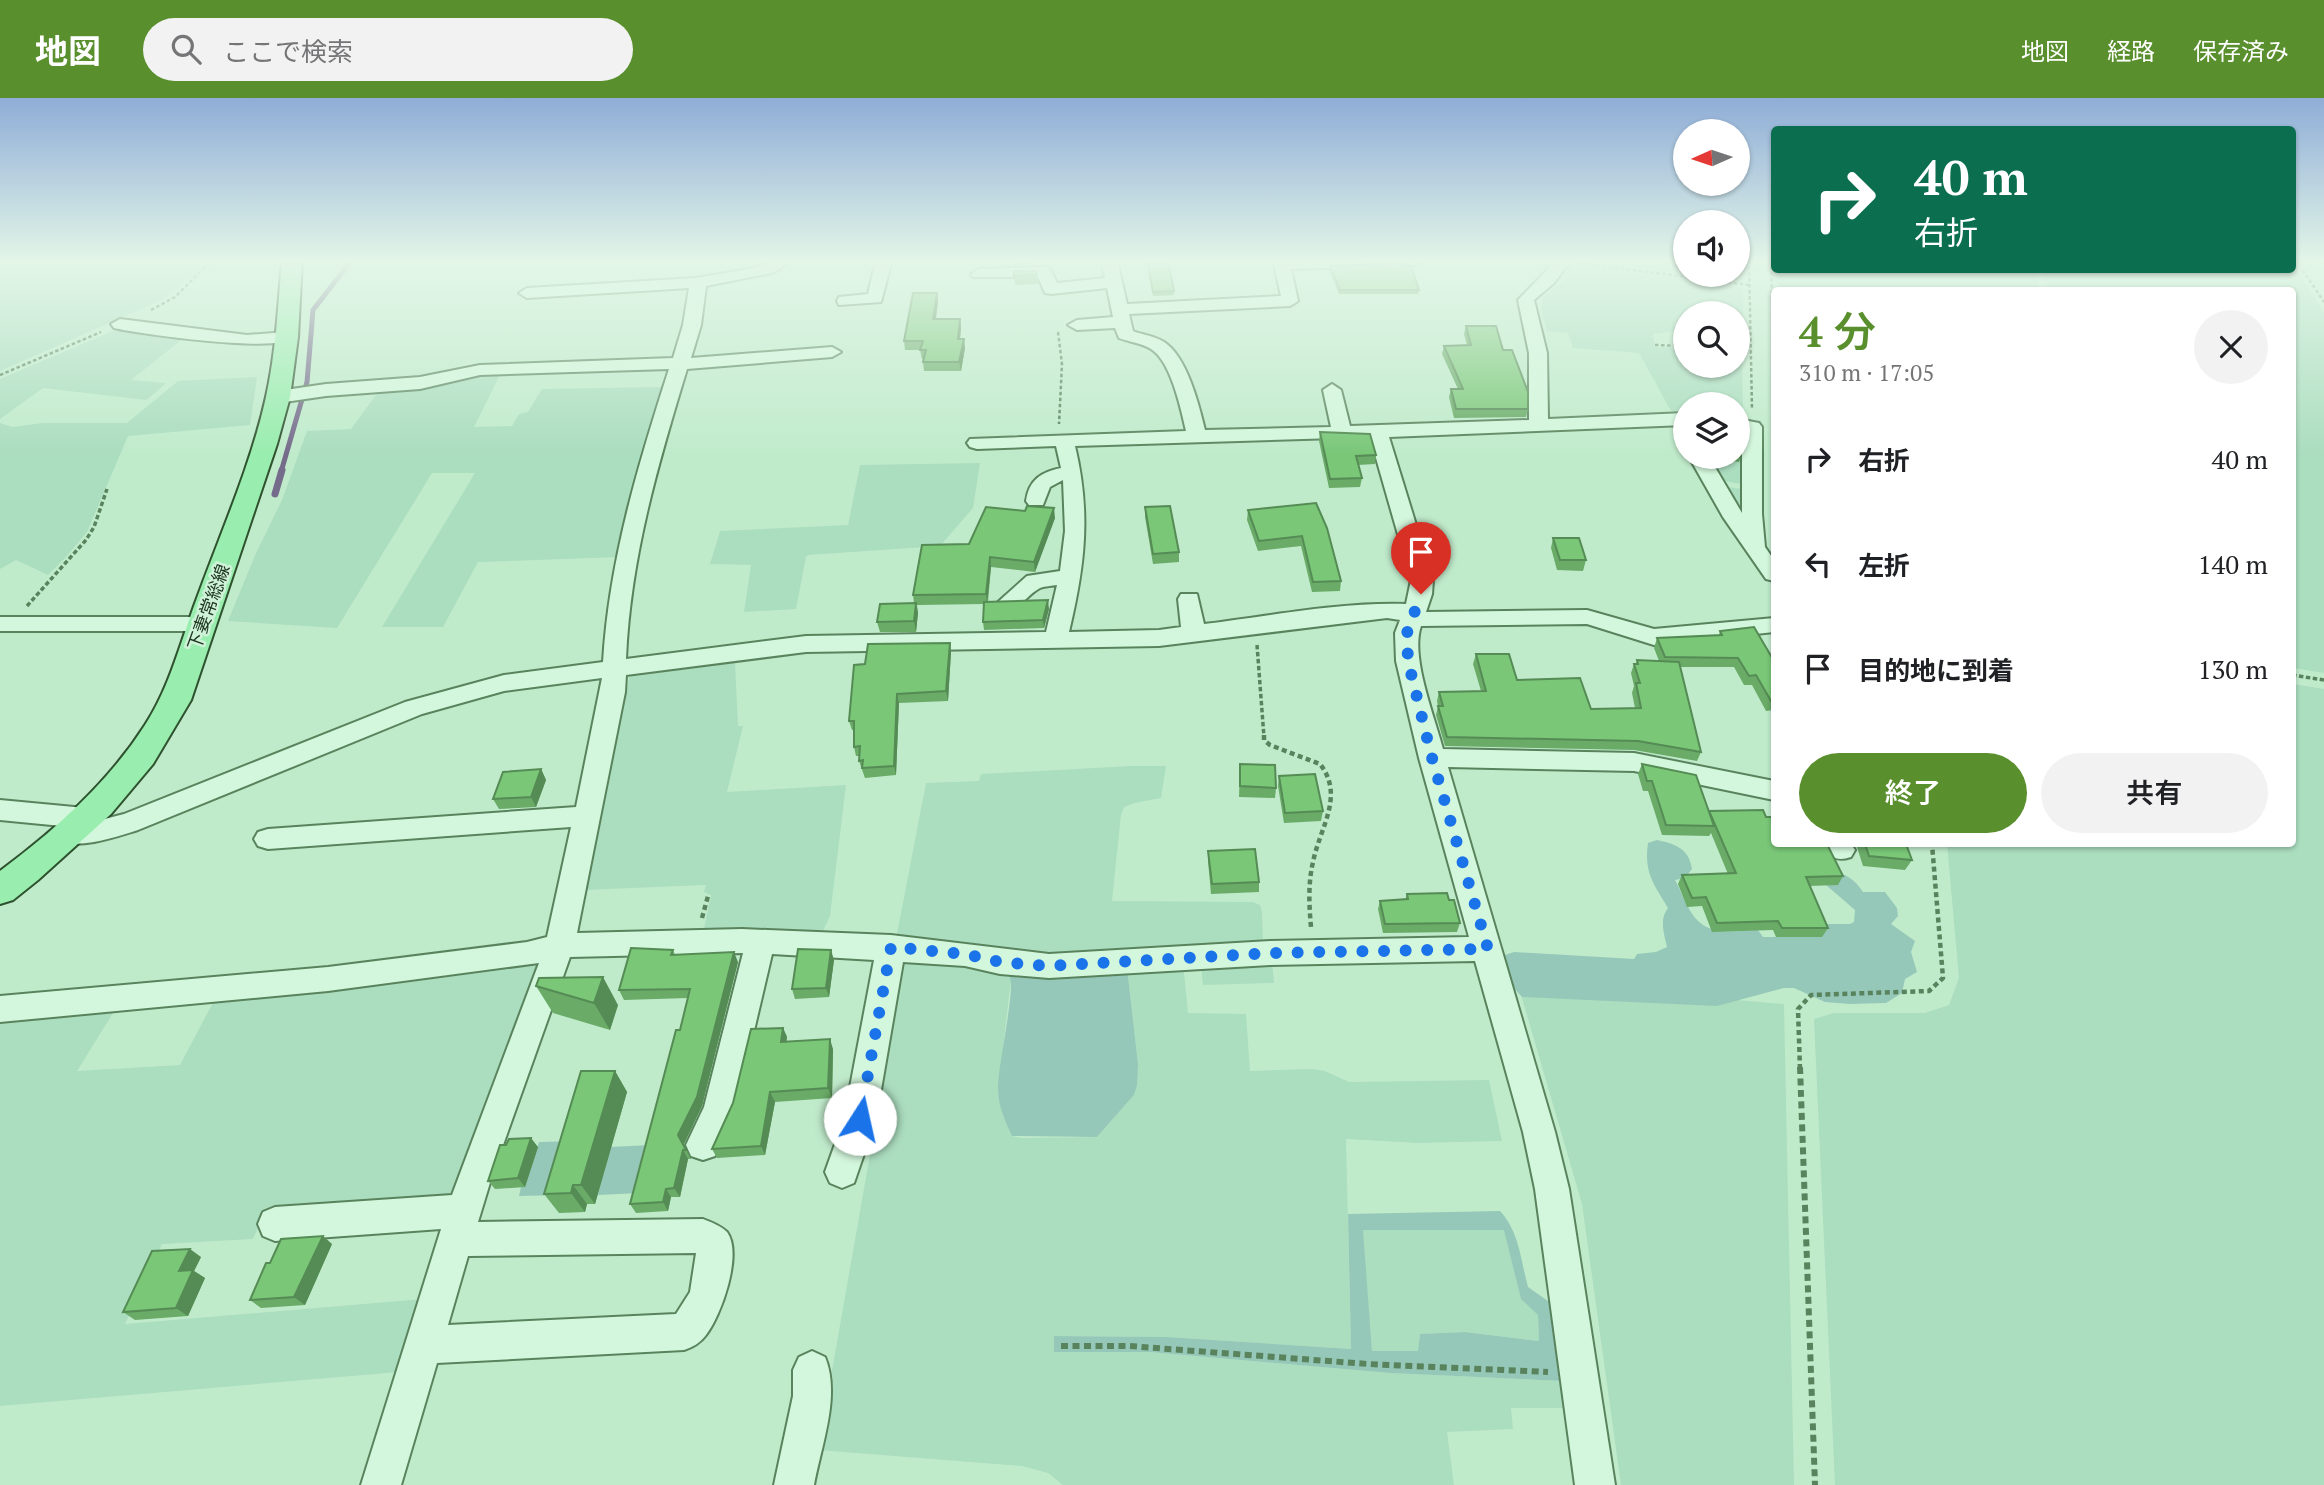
<!DOCTYPE html>
<html lang="ja">
<meta charset="utf-8">
<style>
:root{--surface:#fff;--page:#f2f2f2;--text:#202124;--muted:#757577;--accent:#598f2d}
body{margin:0;font-family:"PT Serif","Noto Sans JP",serif;background:var(--page);color:var(--text);height:100vh;display:flex;flex-direction:column;font-size:26px;white-space:nowrap}
*{box-sizing:border-box;margin:0}
p{font-size:23px;color:var(--muted)}
.icon{flex:none;width:38px;height:38px;fill:none;stroke:currentColor;stroke-width:2;stroke-linecap:round;stroke-linejoin:round}
.map{position:relative;flex:1;overflow:hidden}
.drawer{position:absolute;left:1771px;top:189px;width:525px;height:560px;display:flex;flex-direction:column;background:var(--surface);border-radius:7px;box-shadow:0 2px 5px #0004}
.drawer>*{flex:none}
.guide{position:absolute;left:1771px;top:28px;width:525px;height:147px;border-radius:7px;box-shadow:0 2px 5px #0004;background:#0b6e4f;color:#fff;overflow:hidden}
.needle{width:46px;rotate:267deg}
.tools{position:absolute;left:1673px;top:21px;display:grid;gap:14px}
.tools a{display:grid;place-items:center;width:77px;height:77px;border-radius:50%;background:var(--surface);box-shadow:0 2px 5px #0004;font-size:35px}
.pin{position:absolute;display:grid;place-items:center;width:60px;height:60px;color:#fff;margin:-72px -30px;border-radius:50% 50% 50% 0;rotate:-45deg;box-shadow:0 0 7px #0007}
.pin .icon{rotate:45deg}
.me{position:absolute;width:77px;margin:-38px;rotate:10deg;stroke-linejoin:round;filter:drop-shadow(0 0 5px #0008)}
.turn{display:flex;align-items:center;gap:24px;height:147px;padding:0 28px;font-size:32px}
.turn .icon{width:91px;height:91px;stroke-width:2.5}
.turn b{display:block;font-size:49px;line-height:60px}
.round{display:grid;place-items:center;flex:none;width:74px;height:74px;border-radius:37px;background:var(--page)}
.head{display:flex;align-items:center;justify-content:space-between;height:119px;padding:0 28px}
h1{font-size:42px;font-weight:600;line-height:52px;color:var(--accent)}
.primary-button{display:flex;gap:14px;margin-top:auto;padding:14px 28px}
.primary-button a{flex:1;height:80px;border-radius:42px;background:var(--accent);color:#fff;font-size:28px;font-weight:600;line-height:80px;text-align:center}
.primary-button a+a{background:var(--page);color:var(--text)}
ul{padding:0;list-style:none}
li{display:flex;align-items:center;gap:21px;height:105px;padding:0 28px}
li div{flex:1}
li b{display:block;font-size:26px}
li em{font-style:normal}
header{display:flex;align-items:center;gap:42px;box-sizing:border-box;height:98px;padding:0 35px;background:var(--accent);color:#fff}
header strong{font-size:33px}
nav{display:flex;gap:38px;margin-inline-start:auto;font-size:24px}
.search{width:490px;height:63px;background:var(--page);display:flex;align-items:center;gap:18px;box-sizing:border-box;padding:0 24px;border-radius:38px;color:var(--muted);font-size:26px}
.map>svg:first-child{display:block}
.farmland{fill:#abddbf}
.green{fill:#95c8b8;fill-rule:evenodd}
.lines{fill:none;stroke-linecap:round;stroke-linejoin:round}
.stream-far1{stroke:#756b8b;stroke-width:5}
.stream{stroke:#756b8b;stroke-width:7}
.minor-casing{stroke:#59835d;stroke-width:4}
.major-casing{stroke:#2e512e;stroke-width:4}
.path-far3{stroke:#59835d;stroke-width:2.5;stroke-dasharray:3.5 2.5;stroke-linecap:butt}
.path-far2{stroke:#59835d;stroke-width:3.5;stroke-dasharray:4.5 2.5;stroke-linecap:butt}
.path-far1{stroke:#59835d;stroke-width:4.5;stroke-dasharray:5 3.5;stroke-linecap:butt}
.path{stroke:#59835d;stroke-width:6;stroke-dasharray:7 4.5;stroke-linecap:butt}
.minor{fill:#d3f7dc;fill-rule:evenodd}
.major{fill:#99edae;fill-rule:evenodd}
.wall{fill:#69ab67}
.shaded-wall{fill:#558b54}
.building{fill:#7ac778;stroke:#558b54;stroke-width:2}
.route{stroke:#1a73e8;stroke-width:12;stroke-dasharray:0 21.6}
.labels{text-anchor:middle;dominant-baseline:central;stroke-width:5;stroke-linejoin:round;paint-order:stroke}
.street-label{font-size:18px;fill:#1d341e;stroke:#cff3d9}
</style>
<header>
<strong>地図</strong>
<div class="search"><svg class="icon" aria-label="search" viewBox="0 0 24 24"><circle cx="10" cy="10" r="6"/><path d="M15 15l6 6"/></svg>ここで検索</div>
<nav><a>地図</a><a>経路</a><a>保存済み</a></nav>
</header>
<div class="map">
<svg width="2324" height="1387" viewBox="0 0 2324 1387">
<rect width="100%" height="100%" fill="#c0ebcb"/>
<path class="farmland" d="M0,162H208L166,200L0,273Z
M1584,162H1685V175Z
M2293,166L2324,214V575L2293,570L2292,192H2049L2042,172H2292Z
M1585,167L1743,190L1744,251H1738V215H1685V246L1681,245L1677,233L1653,236L1655,249L1685,250V268H1738V256L1742,258L1743,318L1741,322H1738V306H1685V316L1671,313L1639,255L1573,250L1568,235L1547,233L1542,215V200L1562,184L1569,172L1581,174Z
M1777,172H2033L2040,192H1778Z
M120,230L185,239L131,282L166,285L155,295L146,302L43,290L0,321V281Z
M501,275L474,329L512,328L519,316L528,314L542,291L668,289L621,459L478,464L443,529H382L475,375H432L337,530L228,523L256,455L282,402L307,333L351,331L381,290L459,277Z
M257,279L250,327L128,338L87,434L66,459L48,477L16,462L0,471V325L13,329L42,325H127L178,283Z
M1738,331L1746,333L1748,406L1729,405L1721,388L1741,391L1742,386L1718,382L1705,359H1738Z
M980,365L973,410L940,448L808,457L806,459L796,511L744,514L751,467L710,466L720,433L848,427L860,367Z
M735,564L738,628H743L727,694L846,687L830,818L820,839L703,836L711,797L704,794L706,787L583,792L612,647L630,577Z
M2293,586L2324,591V1387H1835L1814,921L1834,915H1925L1949,907L1959,880L1947,746H2292Z
M1131,668H1166L1161,700L1134,705L1124,709L1121,717L1112,803L1253,804L1260,807L1262,814L1263,846L1073,862L896,841L926,685L979,683L981,676Z
M547,857L456,1099L265,1114L253,1141L162,1146L125,1226L423,1201L399,1274L0,1308V916L118,907L77,973L180,967L217,897Z
M905,858L1004,871L1011,881L998,993L1003,1018L1012,1038L1021,1040L1097,1039L1134,997L1138,966L1127,869L1183,865L1188,915L1246,916L1250,973L1312,971L1325,973L1349,984L1489,982L1502,1043L1418,1045L1346,1041L1351,1251L1167,1239L1054,1238V1254H1150L1390,1275L1564,1283L1568,1310H1511L1513,1331L1447,1334L1454,1387H1063L1048,1375L1022,1368L818,1352Z
M1272,863L1274,885L1203,887L1201,866Z
M1517,883L1784,906L1794,1387H1621L1582,1106Z
M1362,1132H1505L1521,1201L1538,1216L1539,1243L1465,1234L1420,1236L1418,1253H1372Z"/>
<path class="green" d="M1657,742C1675,746 1689,750 1692,771L1685,780L1675,782C1680,790 1682,799 1687,807C1703,840 1727,833 1758,832L1763,839H1822L1817,826H1850L1854,824L1855,812L1826,787H1837L1830,772C1845,776 1854,780 1863,794H1885L1897,810L1898,818L1891,826L1915,843L1911,854L1917,874L1905,881L1902,895L1886,905L1850,906L1825,904L1794,890H1784L1717,908L1522,899L1513,889L1501,865L1505,857L1514,854L1634,861L1637,856L1656,854L1667,849C1664,836 1659,821 1668,810C1653,785 1644,775 1648,745Z
M1127,869L1138,966L1137,987L1134,997L1097,1039L1012,1038C1005,1023 998,1008 998,990C998,967 1015,894 1010,880C1009,876 1006,874 1004,871Z
M580,1043L564,1097L519,1098L521,1089H525L539,1044Z
M651,1047L640,1095L598,1097L609,1049Z
M1500,1113C1519,1133 1521,1163 1528,1189L1555,1208L1564,1283L1390,1275L1150,1254H1054V1238L1167,1239L1351,1251L1348,1116ZM1363,1132H1504L1521,1201L1538,1217L1539,1243L1465,1234L1420,1236L1418,1253H1372Z"/>
<g class="lines">
<path class="stream-far1" d="M281,374L307,284L313,212L352,162"/>
<path class="stream" d="M275,396L282,372"/>
<defs>
<path id="minor" d="M771,162H788L780,171L772,175L706,188L701,227L691,260L832,249L841,254L832,259L687,271C658,366 630,461 626,561L806,538L1046,534L1057,487C1052,488 1045,488 1040,490C1025,498 1020,514 1001,509L998,504L1027,478L1060,473L1065,433L1063,382L1050,389L1043,407H1029L1026,403C1029,382 1041,374 1061,370L1056,348L977,351L970,349L967,345L970,341L1186,333C1181,311 1171,263 1151,251C1142,245 1129,244 1119,240L1115,230L1077,232L1068,227L1077,222L1113,219L1107,190L1051,196L1045,195L1038,179H973L971,176L979,171L1044,169L1050,171L1057,185L1105,180L1101,162H1117L1127,206L1281,198L1273,162H1423L1415,167L1291,171L1298,203L1290,208L1129,216L1133,233C1143,237 1155,238 1164,244C1187,259 1199,307 1205,332L1331,329L1323,292L1332,286L1341,292L1350,328L1529,322V255L1518,202L1551,168L1539,162H1567L1569,165L1554,185L1534,202L1547,255L1548,321L1685,315V327L1389,339L1433,482L1432,496L1426,514L1587,512L1654,531L1774,520V534L1654,547L1587,526L1421,528C1410,559 1435,620 1443,651L1634,655L1774,683V702L1634,673L1448,669L1555,1034L1569,1091L1615,1387H1575L1535,1091L1523,1034L1475,863L1270,867L1049,880L1000,876L965,868L903,864L876,1021L854,1085L842,1090L830,1085L825,1074L844,1021L874,862L772,856L735,1014L715,1058L703,1062L691,1058L686,1047L704,1009L743,855L570,859L492,1078L478,1124L703,1121C711,1124 721,1128 727,1134C743,1156 721,1218 706,1237C700,1245 693,1249 684,1252L437,1265L401,1387H361L441,1131L275,1143L263,1138L258,1126L263,1114L275,1109L452,1097L539,865L328,893L0,924V898L328,869L527,844L547,839L571,729L268,751L258,748L254,741L258,734L268,731L576,709L602,580L504,593L422,616L138,732C115,739 83,751 58,743L54,736L62,728L0,722V702L85,710L94,713L97,723L124,716L405,604L504,577L603,564C609,463 638,367 669,271L480,277L420,291L326,298L278,305L269,299L278,293L326,286L420,279L480,267L673,260L683,227L689,190L527,200L519,195L527,190L696,180L755,170ZM1370,339L1411,482L1406,506C1339,504 1270,518 1204,526L1197,496H1181L1178,501L1181,529L1159,532L1069,534C1085,467 1091,415 1075,348ZM1387,520L1400,522L1395,535L1396,563L1419,660L1469,839L1270,843L1049,856L891,837L742,831L577,835L625,594L626,577L806,554L1159,548ZM696,1155L690,1194L676,1216L448,1227L468,1158Z
M876,162H892L881,204L839,207L837,203L839,199L868,196Z
M120,221L247,237L287,234L296,239C281,256 140,236 114,230L111,226Z
M1738,321L1759,325L1762,329V416L1765,449L1774,462V483L1766,481L1723,419L1689,359H1709L1742,415V333H1738Z
M0,519H202L210,521L214,526L210,531L202,533H0Z
M1822,746H1851L1855,752L1851,759C1836,764 1830,759 1822,746Z
M812,1253L825,1259C841,1297 821,1348 814,1387H774L793,1298V1272L799,1259Z"/>
<path id="major" d="M282,162H302L298,239L290,299L277,346L191,602L153,666L111,716L38,782L13,802L0,806V773C55,732 108,685 145,627C170,589 181,542 197,500C221,434 251,367 266,299C276,254 278,208 282,162Z"/>
</defs>
<use href="#minor" class="minor-casing"/>
<use href="#major" class="major-casing"/>
<path class="path-far3" d="M1749,162L1752,311
M1771,162L1774,272
M2296,162L2324,204
M1579,165L1749,187
M151,212L175,199L212,162
M1058,234L1062,266L1059,326
M1655,247L1685,248
M1738,254L1751,255
M0,277L101,234"/>
<path class="path-far2" d="M27,508L86,442L94,429L107,391
M1257,547L1264,639
M2292,577L2324,582"/>
<path class="path-far1" d="M1264,637V642L1270,647L1320,666C1345,698 1320,729 1313,764C1308,785 1309,807 1311,829
M702,820L708,798
M1800,971L1798,911L1811,897L1929,893L1943,880L1932,746"/>
<path class="path" d="M1800,969L1815,1387
M1061,1248H1129L1368,1266L1548,1274"/>
<use href="#minor" class="minor"/>
<use href="#major" class="major"/>
</g>
<path class="wall" d="M1146,162L1174,193V197L1153,198Z
M1330,168L1419,192L1418,196H1339L1329,172Z
M1014,173L1037,177L1038,186L1015,187Z
M937,195L938,204L936,221H960L961,230L960,241L965,250L961,273H924L923,264L924,261H922L920,252H905L904,243Z
M1466,228L1528,311L1526,319L1454,320L1449,299L1451,291H1458L1442,256L1444,248L1467,247L1464,236Z
M1738,328L1741,359L1739,364L1713,360L1738,359Z
M1320,334L1376,357L1375,366L1358,367L1362,380L1360,389L1329,390L1319,343Z
M1145,409L1179,454V464L1153,466L1145,419Z
M1248,412L1327,430L1341,483L1340,493L1312,494L1301,448L1258,453L1247,422Z
M1055,420L1035,474L991,469L988,504L1049,511L1044,530L984,532L983,524L984,506L917,507L918,515L916,534H880L877,524L914,505L913,497L969,446Z
M1553,440L1586,462L1583,473L1557,472L1551,450Z
M1720,533L1774,563V612L1766,613L1752,587H1744L1734,569H1680L1701,654L1697,663L1634,652L1445,648L1436,617L1438,608L1437,603L1439,594L1481,593L1473,566L1476,556L1517,582L1591,611L1635,610L1632,595L1634,588L1631,575L1634,566H1636L1637,562L1659,563L1654,550L1657,540L1719,537Z
M950,545L951,554L948,603L899,605L896,677L865,680L859,663V658H856L854,649V632H852L849,623L865,566Z
M1240,666L1276,690L1275,700L1239,699Z
M1642,666L1709,713L1766,719L1843,778L1838,787L1809,788L1828,830L1822,839H1776L1773,832L1712,834L1702,808L1687,809L1678,786L1682,777L1728,776L1711,735L1709,738L1662,737L1648,693H1643L1638,676Z
M541,671L546,682L536,709L499,711L493,701Z
M1279,678L1323,713L1321,723L1284,725L1278,688Z
M1856,746H1906L1912,762L1905,772L1863,768Z
M1208,753L1259,784V794L1211,796L1208,763Z
M1407,796L1449,802L1460,825L1457,834L1383,835L1378,811L1380,803L1405,802Z
M673,852L675,857L738,864L702,1008L684,1046L691,1061H688L680,1099H671L668,1113L636,1115L630,1106L680,932L688,900L624,902L619,892Z
M834,862L829,899L795,901L792,891Z
M536,888L618,907L610,932L553,915Z
M783,930L787,939L786,944L833,951L832,1000L775,1004L765,1057L717,1060L712,1051L733,1005Z
M615,973L627,994L595,1106H587L585,1114L559,1115L544,1096Z
M506,1047L538,1049L525,1089L495,1091L488,1083Z
M332,1146L305,1207L261,1210L250,1202L270,1165Z
M201,1159L194,1173L205,1180L188,1218L135,1222L123,1214Z"/>
<path class="shaded-wall" d="M1013,162H1067L1014,167Z
M937,195L938,204L934,230L933,221Z
M960,221L961,230L959,250L958,241Z
M964,241L965,250L961,273L959,264Z
M1054,410L1055,420L1035,474L1034,464Z
M990,459L991,469L987,506L986,496Z
M1048,502L1049,511L1044,530L1043,522Z
M916,505L918,515L916,534L914,523Z
M950,545L951,554L948,603L946,593Z
M897,596L899,605L896,677L894,668Z
M541,671L546,682L536,709L531,699Z
M831,852L834,862L829,899L826,890Z
M734,854L738,864L702,1008L684,1046L691,1061L678,1037Z
M603,879L618,907L610,932L594,905Z
M783,930L787,939L785,954L781,944Z
M830,941L833,951L832,1000L828,990Z
M615,973L627,994L595,1106L581,1087Z
M770,994L775,1004L765,1057L761,1048Z
M531,1040L538,1049L525,1089L518,1080Z
M683,1052L688,1061L680,1099L674,1090Z
M573,1087L587,1106L585,1114L571,1095Z
M666,1091L671,1099L668,1113L663,1104Z
M323,1138L332,1146L305,1207L294,1199Z
M190,1151L201,1159L194,1173L205,1180L188,1218L176,1210L179,1173Z"/>
<path class="building" d="M1147,162H1168L1174,193L1153,194Z
M1404,165L1405,168H1411L1419,192H1340L1330,168Z
M1014,173H1036L1037,177L1014,178Z
M913,195H937L933,221H960L958,241H964L959,264H923L926,252H920L923,243H904Z
M1466,228H1496L1503,252H1512L1528,294V311H1456L1451,291H1463L1444,248L1471,247Z
M1738,328L1741,331V359L1738,358Z
M1320,334L1370,336L1376,357L1356,358L1362,380L1330,381Z
M1316,405L1327,430L1341,483L1313,484L1302,438L1259,443L1248,412Z
M1027,408L1054,410L1034,464L990,459L986,496L913,497L922,447L969,446L986,409L1025,413Z
M1170,408L1179,454L1153,456L1145,409Z
M1553,440H1579L1586,462H1560Z
M1048,502L1043,522L983,524L984,504Z
M916,505L914,523L877,524L880,506Z
M1754,529L1774,563V603H1771L1756,577L1749,578L1738,560L1665,559L1657,540L1722,537L1720,533Z
M950,545L946,593L897,596L894,668L862,670L863,662L859,663L860,648L854,649V623H849L854,567L865,566L868,546Z
M1476,556H1509L1517,582L1580,580L1591,611L1641,610L1636,585H1640L1634,566H1638L1637,562L1679,564L1701,654L1638,643L1447,639L1438,608H1443L1439,594L1486,593Z
M1240,666L1275,667L1276,690L1240,688Z
M1642,666L1696,677L1714,728L1666,727L1652,683H1647Z
M541,671L531,699L493,701L503,674Z
M1315,676L1323,713L1285,715L1279,678Z
M1763,712L1766,719H1774V746H1827L1843,778L1806,779L1828,830H1782L1778,823L1717,825L1706,799L1692,800L1682,777L1736,775L1709,713Z
M1865,746H1906L1912,762L1869,758Z
M1255,751L1259,784L1212,786L1208,753Z
M1447,795L1449,802H1454L1460,825L1385,826L1380,803L1408,801L1407,796Z
M631,850L673,852L671,857L734,854L697,999L678,1037L686,1052H683L674,1090L666,1091L663,1104L630,1106L676,932H680L690,891L619,892Z
M798,851L831,852L826,890L792,891Z
M603,879L594,905L536,888L539,880Z
M783,930L781,944L830,941L828,990L770,994L761,1048L712,1051L733,1005L751,931Z
M581,973H615L581,1087H573L571,1095L544,1096Z
M531,1040L518,1080L488,1083L500,1047H506L509,1041Z
M323,1138L294,1199L250,1202L266,1165H270L281,1141Z
M190,1151L179,1173L193,1172L176,1210L123,1214L152,1153Z"/>
<linearGradient id="sky" x2="0" y2="1"><stop stop-color="#8fadd7"/><stop offset="0.46" stop-color="#e3f6e8"/><stop offset="1" stop-color="#e3f6e8" stop-opacity="0"/></linearGradient>
<rect width="2324" height="356" fill="url(#sky)"/>
<g class="lines">
<path class="route" d="M860,1021L891,849L965,856L1000,864L1049,868L1270,855L1488,851L1432,660L1408,563L1407,535L1421,496"/>
</g>
<g class="labels">
<g class="street-label">
<text transform="translate(208 509) rotate(-70)">下妻常総線</text>
</g>
</g>
</svg>
<div class="tools">
<a><svg class="needle" viewBox="-14 -14 28 28"><path d="M0-13l5 13h-10z" fill="#e53935"/><path d="M0 13l5-13h-10z" fill="#757577"/></svg></a>
<a><svg class="icon" aria-label="sound" viewBox="0 0 24 24"><path d="M4 9h4l5-4v14l-5-4H4zM17 9q2 3 0 6"/></svg></a>
<a><svg class="icon" aria-label="search" viewBox="0 0 24 24"><circle cx="10" cy="10" r="6"/><path d="M15 15l6 6"/></svg></a>
<a><svg class="icon" aria-label="layers" viewBox="0 0 24 24"><path d="M12 4l9 5-9 5-9-5zM3 14l9 5 9-5"/></svg></a>
</div>
<div class="pin" style="left:1421px;top:496px;background:#d93025"><svg class="icon" aria-label="arrive" viewBox="0 0 24 24"><path d="M6 21V4h12l-3 4 3 4H6"/></svg></div>
<svg class="me" style="left:860px;top:1021px" viewBox="-20 -20 40 40"><circle r="19" fill="#fff"/><path d="M0-13L10 11 0 6-10 11z" fill="#1a73e8"/></svg>
<div class="guide">
<div class="turn"><svg class="icon" aria-label="right" viewBox="0 0 24 24"><path d="M7 20v-9h11M14 6l5 5-5 5"/></svg><div><b>40 m</b>右折</div></div>
</div>
<section class="drawer">
<div class="head"><div><h1>4 分</h1><p>310 m · 17:05</p></div><a class="round"><svg class="icon" aria-label="close" viewBox="0 0 24 24"><path d="M6 6l12 12M18 6L6 18"/></svg></a></div>
<ul>
<li><svg class="icon" aria-label="right" viewBox="0 0 24 24"><path d="M7 20v-9h11M14 6l5 5-5 5"/></svg><div><b>右折</b></div><em>40 m</em></li>
<li><svg class="icon" aria-label="left" viewBox="0 0 24 24"><path d="M17 20v-9H6M10 6l-5 5 5 5"/></svg><div><b>左折</b></div><em>140 m</em></li>
<li><svg class="icon" aria-label="arrive" viewBox="0 0 24 24"><path d="M6 21V4h12l-3 4 3 4H6"/></svg><div><b>目的地に到着</b></div><em>130 m</em></li>
</ul>
<div class="primary-button"><a>終了</a><a>共有</a></div>
</section>
</div>
